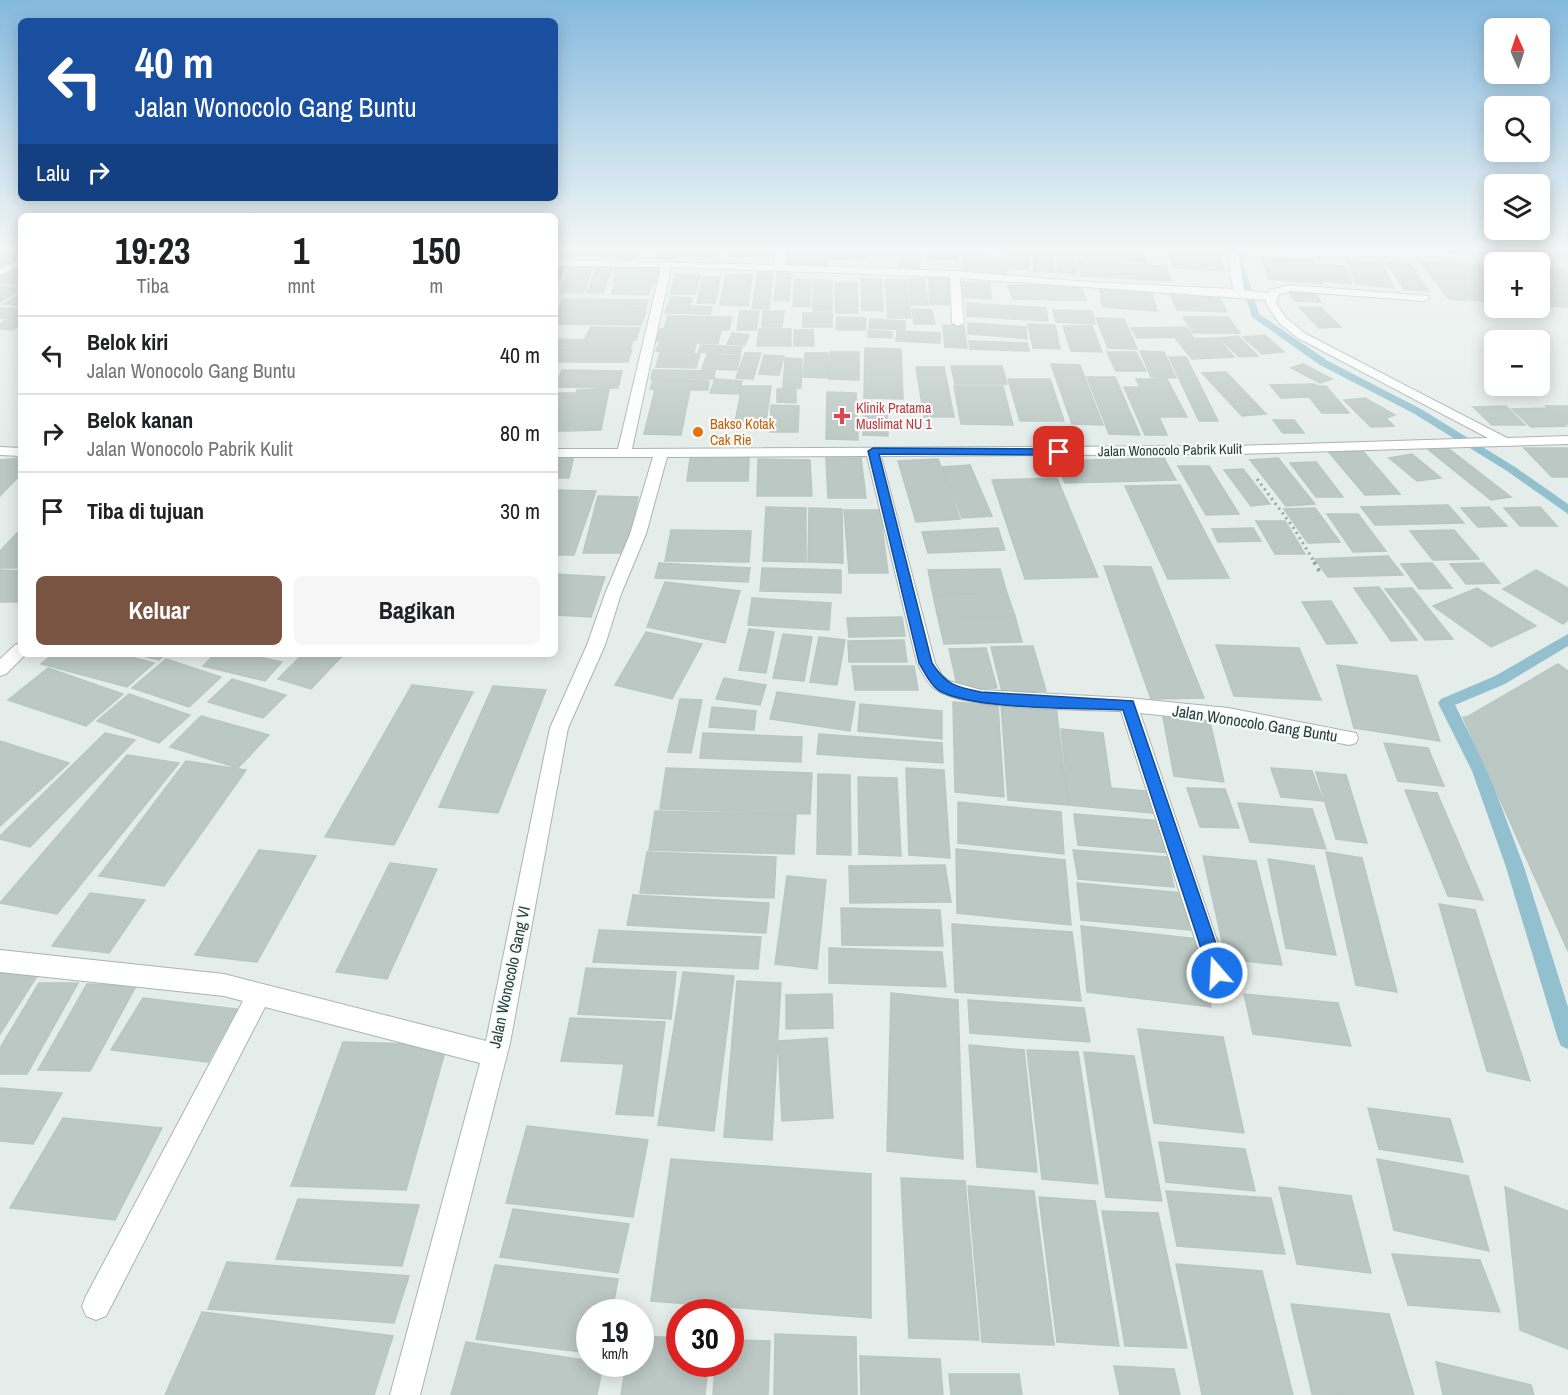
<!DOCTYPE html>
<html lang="id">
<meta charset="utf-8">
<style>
:root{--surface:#fff;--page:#f6f6f6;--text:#202124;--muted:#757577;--line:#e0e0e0;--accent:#7a5443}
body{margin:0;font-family:"Archivo Narrow",sans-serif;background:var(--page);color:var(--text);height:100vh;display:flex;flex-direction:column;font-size:22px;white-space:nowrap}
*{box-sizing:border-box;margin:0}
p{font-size:20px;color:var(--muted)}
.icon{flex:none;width:33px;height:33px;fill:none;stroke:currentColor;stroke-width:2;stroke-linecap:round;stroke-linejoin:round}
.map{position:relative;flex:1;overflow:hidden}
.drawer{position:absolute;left:18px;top:213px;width:540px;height:444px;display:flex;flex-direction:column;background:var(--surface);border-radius:9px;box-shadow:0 3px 15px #0003}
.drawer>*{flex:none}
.top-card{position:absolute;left:18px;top:18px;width:540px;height:183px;border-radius:9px;box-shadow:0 3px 15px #0003;background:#1a4fa0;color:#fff;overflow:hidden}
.needle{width:39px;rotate:357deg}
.buttons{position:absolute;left:1484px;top:18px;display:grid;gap:12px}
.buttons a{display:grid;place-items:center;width:66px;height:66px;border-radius:9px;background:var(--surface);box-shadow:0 3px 15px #0003;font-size:30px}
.speed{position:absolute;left:576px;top:1299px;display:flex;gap:12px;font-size:30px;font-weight:700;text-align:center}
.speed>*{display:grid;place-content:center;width:78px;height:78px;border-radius:50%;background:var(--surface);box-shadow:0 3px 15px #0003;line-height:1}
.speed small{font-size:15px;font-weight:400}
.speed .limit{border:9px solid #d22;background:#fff;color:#111}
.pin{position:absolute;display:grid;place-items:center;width:51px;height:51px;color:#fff;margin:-26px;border-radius:12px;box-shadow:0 3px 9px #0006}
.me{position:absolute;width:66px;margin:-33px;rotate:341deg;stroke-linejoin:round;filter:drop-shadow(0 0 4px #0008)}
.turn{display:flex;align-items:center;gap:21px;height:126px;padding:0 18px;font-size:27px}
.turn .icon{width:78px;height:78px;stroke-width:2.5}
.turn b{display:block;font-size:42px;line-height:51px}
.then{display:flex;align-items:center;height:57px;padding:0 18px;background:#0003;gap:12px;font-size:22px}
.eta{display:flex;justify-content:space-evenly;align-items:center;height:102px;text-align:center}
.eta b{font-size:36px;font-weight:800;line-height:42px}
.primary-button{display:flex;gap:12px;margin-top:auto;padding:12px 18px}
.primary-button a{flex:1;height:69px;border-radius:9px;background:var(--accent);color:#fff;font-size:24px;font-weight:800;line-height:69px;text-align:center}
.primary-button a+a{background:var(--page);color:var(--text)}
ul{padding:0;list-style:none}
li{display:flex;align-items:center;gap:18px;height:78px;padding:0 18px;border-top:2px solid var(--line)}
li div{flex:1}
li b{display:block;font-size:22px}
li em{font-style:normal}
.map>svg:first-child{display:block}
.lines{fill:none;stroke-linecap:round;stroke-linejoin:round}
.stream{fill:#92c0ce;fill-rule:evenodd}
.building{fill:#bbc8c4;stroke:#b8c7c2;stroke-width:1.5}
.minor-casing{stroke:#a8b5b1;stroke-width:2}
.path-far1{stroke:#88aea5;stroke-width:3;stroke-dasharray:2 4;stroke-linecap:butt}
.path{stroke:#88aea5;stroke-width:4;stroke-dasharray:3 4.5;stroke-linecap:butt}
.minor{fill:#fff;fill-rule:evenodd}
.route{fill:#1a73e8;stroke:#114b97;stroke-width:1.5}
.health-dot{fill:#e0444e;stroke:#f6faf8;stroke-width:2}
.food-dot{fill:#e8710a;stroke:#f6faf8;stroke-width:2}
.labels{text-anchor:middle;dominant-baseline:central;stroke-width:4.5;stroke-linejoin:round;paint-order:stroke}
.far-health-label{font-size:14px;fill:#be3a42;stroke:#f6faf8;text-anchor:start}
.far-food-label{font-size:14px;fill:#c56008;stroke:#f6faf8;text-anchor:start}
.far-street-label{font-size:14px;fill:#263e39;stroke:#f6faf8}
.street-label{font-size:16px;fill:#263e39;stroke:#f6faf8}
</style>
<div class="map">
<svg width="1568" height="1395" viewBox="0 0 1568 1395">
<rect width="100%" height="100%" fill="#e5edea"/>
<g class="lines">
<path class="stream" d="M1244,248H1259L1251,251L1242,259L1259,314L1328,361L1421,409L1515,467L1568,504V514L1507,471L1413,413L1320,365L1252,317L1234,259Z
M1379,248L1568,251V257L1383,250Z
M1568,634V646L1505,684L1455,705L1488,771L1524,867L1568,1007V1049L1561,1046L1558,1039L1506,867L1472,771L1438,703L1441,699L1495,676Z"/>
</g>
<path class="building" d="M0,248H21V256L0,254Z
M564,248H584L582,255H561Z
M587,248H616L613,255H585Z
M621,248H638L634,260L616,259Z
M662,248H679L675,260L658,259Z
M684,248H717L715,257L682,256Z
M730,248H743V256H729Z
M748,248H778V256H747Z
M831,248H847L848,259H831Z
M852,248H865L867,259L853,258Z
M870,248H890L898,249L897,256L869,254Z
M903,248H923L919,268L899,267Z
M928,248H989V254L957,252L956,260L927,258Z
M998,248H1030V255L998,253Z
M1034,248H1077L1078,253L1034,250Z
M1082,248H1118L1121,262L1084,260Z
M1121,248L1142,249L1146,263L1124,261Z
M1165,248H1220L1224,257L1167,254Z
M784,251H828V267L783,266Z
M1033,253L1052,254L1054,272L1034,271Z
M1056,254L1074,255L1076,274L1058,273Z
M964,255L1006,258V273L963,270Z
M0,256L20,258L5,266H0Z
M1008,256L1029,257V270L1008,268Z
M1170,256L1219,258L1225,271L1174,268Z
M1261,257L1313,260L1323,284L1269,279Z
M1346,260L1382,263L1394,288L1356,284Z
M1420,261L1494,266V302L1449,299Z
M1078,262L1166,266L1172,281L1081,276Z
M1386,262L1410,264L1429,291L1404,289Z
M21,263V285L0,283V275Z
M1316,264L1344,266L1352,284L1324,281Z
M617,265L659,266L657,274L614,273Z
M555,266H565L555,289Z
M570,267H592L584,293H560Z
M596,268H612L603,293H587Z
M1539,268L1564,270L1568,274V307L1539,305Z
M758,272H773L769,309L752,308Z
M777,273L791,274L789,301H774Z
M676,274L700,275L695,294H670Z
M726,274L752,275L748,306L720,305Z
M616,275L657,276L654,283L613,282Z
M703,277H720L715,303H697Z
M929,278L950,279L951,305L930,304Z
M795,279L810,280V307L793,306Z
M861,279H881L883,311L862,310Z
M908,279H924L928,305H911Z
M813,280H832V311H813Z
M885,280H906L911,318H888Z
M960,282L990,283L991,299L960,297Z
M616,283L652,284L648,295L611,294Z
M835,283H857L858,313H836Z
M1008,285H1052L1058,300L1013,299Z
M1052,285L1080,286L1086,300H1058Z
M0,286L21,288V289L0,302Z
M1099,287L1151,290L1157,311L1103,307Z
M1287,289L1313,290L1321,302L1295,301Z
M1169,292L1217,294L1227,312L1177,310Z
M19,295H21V306L3,304Z
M671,297L692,298L690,306L712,307L710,314L665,313Z
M563,299L648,300L645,309L559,308Z
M967,303L1046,308L1048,321L967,316Z
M1299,307H1320L1341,327L1319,328Z
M0,308L21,309V325L12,330L0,329V324L8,319L0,318Z
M555,309L646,311L641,325L555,324Z
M912,309L932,310L935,324H914Z
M1053,310L1092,311L1095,324L1056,322Z
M740,311H759L756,330H737Z
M763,311H784L782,327H762Z
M803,313H832V327H803Z
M668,316L732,317L729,330L664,329Z
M837,317L866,318L865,330H836Z
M1183,317H1228L1240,333H1193Z
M1096,318L1124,319L1137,349L1108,348Z
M870,319L905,321V330L869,328Z
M968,323L997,325V336L968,334Z
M1028,324L1055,325L1060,349L1033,348Z
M943,325L964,326L967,348L945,347Z
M997,325L1026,327L1027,339L997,336Z
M1063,326H1092L1102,352L1071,351Z
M591,327L640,328L636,340L585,338Z
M1186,327L1193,337L1137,338L1131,328Z
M660,329L721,331L718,344L655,341Z
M759,329H791V346H757Z
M794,330H813L814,346H794Z
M868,330L892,332V338L868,337Z
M897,331L940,333V343L896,341Z
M732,333L749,335L745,345L727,344Z
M1265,335L1284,352L1262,354L1243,337Z
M1238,336L1258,356L1239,357L1220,338Z
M1218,338L1234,357L1192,359L1176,339Z
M555,339L633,341L630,349L555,347Z
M969,341L1027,343L1029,351L970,349Z
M659,343L696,344L694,353L656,351Z
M701,345L742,347L740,354L698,352Z
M865,348L901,349L903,399L864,398Z
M555,349H632L628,362H555Z
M1140,351L1164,352L1176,378L1151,377Z
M830,352H859V380L829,379Z
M1107,352H1136L1146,371H1116Z
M660,353L700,354L696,368L656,367Z
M745,353H761L753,379L736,378Z
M805,353H828V378L803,377Z
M707,354L740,356L737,370L702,369Z
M764,355L784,356L779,375L759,374Z
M1169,357H1186L1218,421H1199Z
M785,358L802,359L801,388H783Z
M1051,364L1080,365L1103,425L1072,424Z
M1303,364L1332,379L1320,383L1291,368Z
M951,366H1002L1007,384H955Z
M916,367H944L954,417H924Z
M562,370L622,371L618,388L555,387Z
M653,370L715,371L714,379H651Z
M1226,372L1266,414L1242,416L1202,373Z
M1087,377H1115L1140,435L1109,434Z
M715,379L742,381L739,394L710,393Z
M1008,379H1050L1064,421H1020Z
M1136,379H1167L1187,417H1159L1167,435H1145L1124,387H1140Z
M653,380L709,381L708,390H690L681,435L644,434L655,390L650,389Z
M1315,384L1317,386H1326L1349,413H1322L1309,397L1281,398L1270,385Z
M742,386H771L766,423L735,422Z
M954,386H1003L1013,425L961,424Z
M609,389L601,430L567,431L577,390Z
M777,389H796V403L777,402Z
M827,392L856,393L858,440L826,439Z
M555,393H576L567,431H555Z
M1365,398L1395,415L1386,418L1394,426L1371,427L1344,400Z
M771,405L799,406L798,432H770Z
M1506,406L1525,425H1492L1473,407Z
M1546,406H1568V424H1566Z
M863,407H887L888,436L863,435Z
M1546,408L1566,426L1531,427L1512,409Z
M1273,420H1294L1304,433H1283Z
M1444,445L1511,497L1491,500L1425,447Z
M1524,448H1568V477H1552Z
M1361,449L1400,494L1365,495L1327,450Z
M1412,454L1441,478L1417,481L1389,458Z
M555,455H574L569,478H555Z
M21,458V474L0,496V460Z
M690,458H749L748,481H687Z
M826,458H861L866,498H828Z
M1164,458L1176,480L1065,483L1056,461Z
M1278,458L1315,504L1286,506L1250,460Z
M758,459L810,460L812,496H757Z
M938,459L960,519L916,522L898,461Z
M1316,462L1343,497H1316L1290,463Z
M970,465L992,516L962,518L942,467Z
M1178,466H1209L1239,514L1206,515Z
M1243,469L1270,504L1251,506L1224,470Z
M1057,478L1098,577L1025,579L992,480Z
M1180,485L1229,578L1168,579L1125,486Z
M555,490L596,491L574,555H555Z
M598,496L638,497L626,553H583Z
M1448,505L1464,523L1375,525L1361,507Z
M766,507L806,508V562L763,561Z
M1489,507L1507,526L1478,527L1461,508Z
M1540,507L1557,526H1520L1504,508Z
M809,508L842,509L843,563L808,562Z
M1315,508L1340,542L1308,543L1284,509Z
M844,510H880L888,573H849Z
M1327,514H1358L1386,551L1353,552Z
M1256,521H1285L1305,554H1275Z
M998,528L1005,550L928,553L922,532Z
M1253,528L1261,541L1218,542L1212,529Z
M671,530L751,531L749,562L665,561Z
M1454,530L1479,559L1433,560L1410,531Z
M17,533H21V568H0V551Z
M1388,556L1403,575L1328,577L1315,559Z
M659,563L750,568L748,582L655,578Z
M1432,563L1452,588L1419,589L1401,564Z
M1483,563L1500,583L1466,584L1450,564Z
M1104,566L1151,567L1204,698L1151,699Z
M762,568L841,570V593L760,591Z
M1000,569L1007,593L933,595L928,570Z
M0,570L21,571V602H0Z
M1536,570L1568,588V620L1563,624L1503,589Z
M555,574L605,577L591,617L555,615Z
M665,582L740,591L725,643L647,627Z
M1379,587L1417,640L1391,641L1354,588Z
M1412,588L1453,639L1425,640L1385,589Z
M1477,588L1536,626L1491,647L1433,606Z
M1007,593L1015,616L938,618L933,595Z
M752,598L831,603L829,630L748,625Z
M1331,601L1357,643L1327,644L1302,602Z
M1015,616L1022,642L944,644L938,618Z
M902,617L905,636L849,637L847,618Z
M749,629L774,632L766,673L739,670Z
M646,632L702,644L672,699L615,685Z
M783,634L812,637L804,681L773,678Z
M819,637L845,640L837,685L810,682Z
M904,640L907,662H849L848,641Z
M1216,645L1299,648L1321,700L1234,696Z
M1033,646L1046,691L1002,692L991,647Z
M986,648L997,688L958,689L949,649Z
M53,654H120L154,663L127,687L41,664Z
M134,654H166L159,660Z
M215,654H244L282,662L265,681L203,666Z
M303,654H344L311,689L278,679Z
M166,659L221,677L189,707L132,688Z
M1558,664L1568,671V951L1463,717H1467Z
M1337,665L1417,676L1440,741L1354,728Z
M852,666H914L918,690H855Z
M48,668L123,694L86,726L8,700Z
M724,678L766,685L760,705L716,699Z
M232,679L286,695L263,718L208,702Z
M412,685L473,692L394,845L325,837Z
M493,686L546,690L498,813L439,807Z
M777,692L855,702L850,731L770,719Z
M129,694L190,715L159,743L97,721Z
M680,699L702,700L691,753L668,752Z
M953,702L998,706L1004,797L955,792Z
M1001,703L1056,707L1068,805L1008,800Z
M860,704L942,711V739L858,731Z
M712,707L756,711L754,730L709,727Z
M201,716L269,735L238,768L170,747Z
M1163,717L1210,722L1224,782L1174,776Z
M1061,729L1103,733L1111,788L1157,792L1161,814L1069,805Z
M105,733L135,740L30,847L0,839V836Z
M703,733L802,737L801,762L700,758Z
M819,734L942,743L943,763L817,754Z
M0,741L69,763L0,826Z
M1384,743L1428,748L1444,786L1398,781Z
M127,755L179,763L57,914L0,903Z
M186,761L246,770L164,886L99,876Z
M666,768L812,773L810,814L660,809Z
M906,768L944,770L950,858L909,855Z
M1271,768L1312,771L1323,801L1281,797Z
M1316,772L1346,775L1367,843L1336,839Z
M818,774L850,775L851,855L817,854Z
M858,777L897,778L901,856L859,854Z
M1187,788L1225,789L1239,828L1200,827Z
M1405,790L1437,793L1483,900L1448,896Z
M958,802L1061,812L1064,854L958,843Z
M1238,803L1312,809L1326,849L1250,842Z
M655,811L796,815L794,854L649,850Z
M1074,814L1163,821L1170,853L1078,845Z
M956,849L1065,860L1071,925L957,913Z
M259,850L316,856L257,962L195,955Z
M1073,850L1167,857L1174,887L1078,879Z
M647,852L776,857L774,898L640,893Z
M1326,852L1362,858L1397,992L1356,985Z
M1203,856L1256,861L1282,965L1226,959Z
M1268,859L1314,866L1336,955L1286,948Z
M390,863L437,869L387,979L336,972Z
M945,865L951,902L850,903L849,866Z
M787,876L826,880L817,969L775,964Z
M1077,883L1182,893L1190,930L1081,920Z
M90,893L145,900L109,953L52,946Z
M633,895L769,903L766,933L627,925Z
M1439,904L1475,910L1530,1081L1487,1071Z
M841,908L940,910L943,946L842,945Z
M952,924L1072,932L1081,1001L955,992Z
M1081,926L1198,939L1211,1007L1087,992Z
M599,930L761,937L758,969L593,962Z
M829,948L942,952L946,987L829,983Z
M0,968L41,970L0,1034Z
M586,968L676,972L671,1019L578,1014Z
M683,972L734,976L714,1131L658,1125Z
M737,981L781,983L772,1140L724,1137Z
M39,983H78L27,1074H0V1048Z
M87,984L136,986L90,1071L38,1070Z
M891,993L958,1000L963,1159L887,1151Z
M832,994L833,1028L786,1029V995Z
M1244,994L1338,1003L1351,1046L1253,1034Z
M143,998L237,1009L208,1062L111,1050Z
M968,1000L1084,1008L1090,1042L970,1033Z
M570,1018L665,1022L653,1116L616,1114L624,1064L561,1061Z
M1138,1029L1223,1037L1244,1133L1154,1123Z
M827,1038L833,1118L782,1121L778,1041Z
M343,1042L447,1045L406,1190L291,1186Z
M969,1045L1024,1050L1037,1172L977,1167Z
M1027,1050L1078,1052L1098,1184L1042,1179Z
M1084,1052L1134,1056L1162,1201L1106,1197Z
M0,1088L62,1093L33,1144L0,1141Z
M1368,1108L1450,1119L1463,1162L1379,1149Z
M63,1118L162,1128L115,1220L10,1208Z
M527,1126L648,1140L633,1217L506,1203Z
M1159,1142L1245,1149L1255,1191L1166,1182Z
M671,1159L871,1174V1318L651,1301Z
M1377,1159L1468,1176L1489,1251L1394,1230Z
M901,1178L965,1181L979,1340L909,1338Z
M968,1186L1034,1191L1054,1345L982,1342Z
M1279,1187L1351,1196L1371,1273L1297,1264Z
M1505,1187L1568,1211V1349L1520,1330Z
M1166,1191L1271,1198L1285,1254L1177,1246Z
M1039,1197L1095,1201L1119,1346L1057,1342Z
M298,1199L419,1205L402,1266L276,1259Z
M513,1209L629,1224L618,1273L500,1257Z
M1102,1211L1158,1213L1187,1348L1125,1346Z
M1392,1254L1480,1260L1500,1312L1408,1305Z
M227,1262L409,1276L394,1323L208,1309Z
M1176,1264L1262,1271L1293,1395H1202Z
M495,1265L618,1279L612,1312H590V1353L476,1339Z
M1291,1304L1389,1314L1414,1395L1312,1394Z
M202,1312L393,1336L374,1395H165Z
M775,1334L856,1337L857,1395H774Z
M640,1336L680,1338V1364H708L705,1395H621L626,1364H640Z
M730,1340L770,1341L768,1395H713L715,1364H730Z
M466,1342L590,1361V1364H603L597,1395H451Z
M860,1356L940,1359L943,1395H861Z
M1436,1362L1531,1385L1534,1395H1443Z
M1114,1366L1174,1369L1180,1395H1120Z
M949,1374H1019L1022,1395H951Z"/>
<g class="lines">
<defs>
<path id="minor" d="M777,248H787L785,265L955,271L1089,282L1233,289L1227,248H1237L1244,290L1268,293L1270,290L1291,285L1428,296L1429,298L1424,301L1291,291L1279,294L1276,303L1287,319L1306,334L1507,438L1568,436V444L1235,454L881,456L935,663L942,675L949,681L981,690L1128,698L1228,708L1356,733L1358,738L1356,743L1349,745L1228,722L1140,713L1228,973L1225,981L1217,984L1209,981L1206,973L1121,711C1081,709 964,711 935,689C927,683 922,672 917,663L867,456L667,457L646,534L621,594L605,645L568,728L510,1043L420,1395H390L480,1063L265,1007L106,1316L96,1320L86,1316L82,1306L86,1296L243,1001L224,996L0,972V950L224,974L486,1041L550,728L587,645L605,594L630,534L653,457H555V449H618L661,267L555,266V260L774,265ZM671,267L950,277L952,323L958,326L964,323L960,278L1266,300V303L1279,323L1298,338L1488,438L1235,446L632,449Z
M21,259V266L0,275V268Z
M0,447L21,448V456L0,455Z
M21,643V654H26L6,674L0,676V659L15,645Z"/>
</defs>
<use href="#minor" class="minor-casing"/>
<path class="path-far1" d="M1257,479L1293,527L1315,563"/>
<path class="path" d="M1314,562L1320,572"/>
<use href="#minor" class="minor"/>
</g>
<linearGradient id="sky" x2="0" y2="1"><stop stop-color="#85b9de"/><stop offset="0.56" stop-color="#f3f7f6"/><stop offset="1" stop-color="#f3f7f6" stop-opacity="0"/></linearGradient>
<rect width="1568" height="444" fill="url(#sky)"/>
<path class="route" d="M873,448L1059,449L1064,452L1059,455L879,454L932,663C946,685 956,687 981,692L1133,701L1226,973L1223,979L1217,981L1211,979L1209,973L1123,710C1081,708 970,710 938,690C929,683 925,673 919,663L868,451Z"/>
<path class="health-dot" d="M839 407h6v6h6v6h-6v6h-6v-6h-6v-6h6z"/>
<circle class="food-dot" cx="698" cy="432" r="6"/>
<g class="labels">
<g class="far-health-label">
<text x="856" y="408">Klinik Pratama<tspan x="856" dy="16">Muslimat NU 1</tspan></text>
</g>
<g class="far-food-label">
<text x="710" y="424">Bakso Kotak<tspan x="710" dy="16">Cak Rie</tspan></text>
</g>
<g class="far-street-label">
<text transform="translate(1170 450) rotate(-1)">Jalan Wonocolo Pabrik Kulit</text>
</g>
<g class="street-label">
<text transform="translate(1255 723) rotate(9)">Jalan Wonocolo Gang Buntu</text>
<text transform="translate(509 977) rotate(-78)">Jalan Wonocolo Gang VI</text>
</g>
</g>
</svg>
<div class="buttons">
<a><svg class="needle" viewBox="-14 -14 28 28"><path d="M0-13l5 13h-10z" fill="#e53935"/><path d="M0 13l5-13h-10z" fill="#757577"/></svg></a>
<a><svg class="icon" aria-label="search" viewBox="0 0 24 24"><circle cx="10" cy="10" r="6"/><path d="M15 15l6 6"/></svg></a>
<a><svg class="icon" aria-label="layers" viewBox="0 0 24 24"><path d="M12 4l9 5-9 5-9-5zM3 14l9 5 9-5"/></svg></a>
<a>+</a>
<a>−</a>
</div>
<div class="speed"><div>19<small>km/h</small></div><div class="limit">30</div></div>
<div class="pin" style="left:1059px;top:452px;background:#d93025"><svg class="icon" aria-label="arrive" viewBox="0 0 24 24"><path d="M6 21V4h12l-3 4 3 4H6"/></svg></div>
<svg class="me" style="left:1217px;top:973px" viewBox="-20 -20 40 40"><circle r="17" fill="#1a73e8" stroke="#fff" stroke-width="3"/><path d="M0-11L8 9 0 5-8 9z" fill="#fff"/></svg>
<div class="top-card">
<div class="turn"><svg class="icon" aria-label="left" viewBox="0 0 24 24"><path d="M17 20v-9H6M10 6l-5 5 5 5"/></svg><div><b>40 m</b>Jalan Wonocolo Gang Buntu</div></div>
<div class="then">Lalu<svg class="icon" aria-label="right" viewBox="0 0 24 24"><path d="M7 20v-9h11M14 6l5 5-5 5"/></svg></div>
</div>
<section class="drawer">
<div class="eta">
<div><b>19:23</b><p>Tiba</p></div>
<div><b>1</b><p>mnt</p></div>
<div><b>150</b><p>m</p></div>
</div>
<ul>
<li><svg class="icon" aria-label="left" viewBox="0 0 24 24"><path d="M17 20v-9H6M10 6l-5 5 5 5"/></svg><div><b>Belok kiri</b><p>Jalan Wonocolo Gang Buntu</p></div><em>40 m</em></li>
<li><svg class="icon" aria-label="right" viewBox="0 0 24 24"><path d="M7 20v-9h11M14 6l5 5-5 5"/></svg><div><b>Belok kanan</b><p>Jalan Wonocolo Pabrik Kulit</p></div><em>80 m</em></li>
<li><svg class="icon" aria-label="arrive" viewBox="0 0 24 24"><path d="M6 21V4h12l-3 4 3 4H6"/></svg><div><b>Tiba di tujuan</b></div><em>30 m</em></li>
</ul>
<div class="primary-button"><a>Keluar</a><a>Bagikan</a></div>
</section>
</div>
